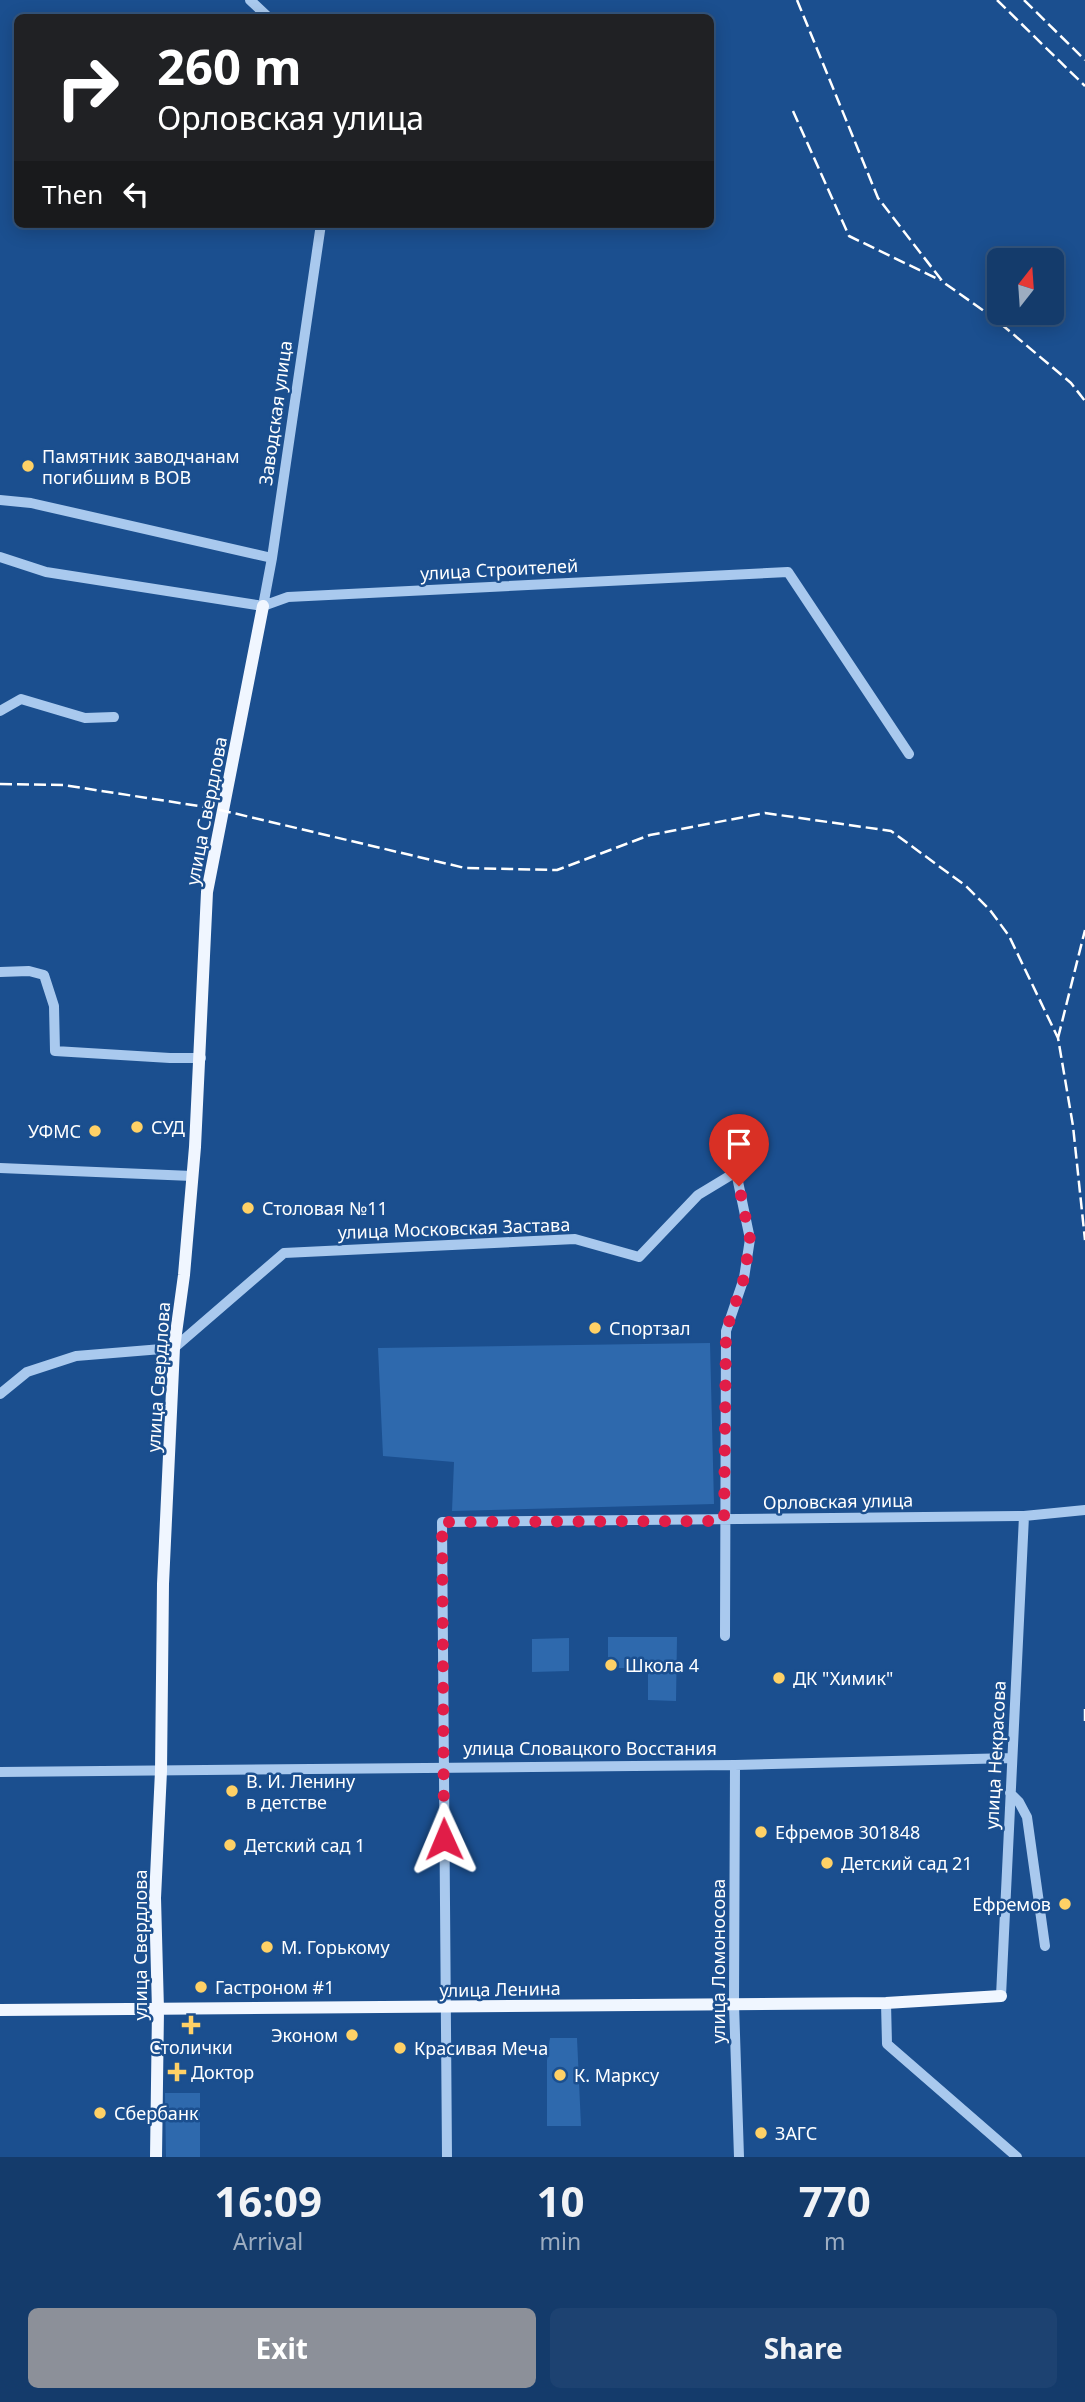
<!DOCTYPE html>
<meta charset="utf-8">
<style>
:root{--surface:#143b6b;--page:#1d4271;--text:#f1f3f6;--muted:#9dadc1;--line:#33557e;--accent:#8c9099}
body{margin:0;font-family:"Noto Sans",sans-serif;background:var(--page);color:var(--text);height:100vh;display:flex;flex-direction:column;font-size:26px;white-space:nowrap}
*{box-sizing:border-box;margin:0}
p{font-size:23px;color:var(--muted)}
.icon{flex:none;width:38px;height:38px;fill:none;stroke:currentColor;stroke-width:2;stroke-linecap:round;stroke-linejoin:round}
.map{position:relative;height:2157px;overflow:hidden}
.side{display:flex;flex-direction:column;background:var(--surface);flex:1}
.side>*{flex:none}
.banner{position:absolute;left:14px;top:14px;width:700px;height:214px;border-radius:10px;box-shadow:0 4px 18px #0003,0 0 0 2px var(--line);background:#202124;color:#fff;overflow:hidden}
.needle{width:46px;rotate:17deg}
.fabs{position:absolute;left:987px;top:248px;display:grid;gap:14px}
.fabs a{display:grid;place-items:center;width:77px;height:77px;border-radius:10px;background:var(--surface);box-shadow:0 4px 18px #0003,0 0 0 2px var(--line);font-size:35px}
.pin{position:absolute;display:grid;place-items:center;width:60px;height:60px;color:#fff;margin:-72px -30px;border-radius:50% 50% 50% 0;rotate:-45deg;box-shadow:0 0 7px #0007}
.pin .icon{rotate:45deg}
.me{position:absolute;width:77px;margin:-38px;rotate:359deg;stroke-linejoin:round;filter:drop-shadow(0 0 5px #0008)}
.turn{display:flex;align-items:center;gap:24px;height:147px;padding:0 28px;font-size:32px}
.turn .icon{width:91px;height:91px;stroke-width:2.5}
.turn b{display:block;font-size:49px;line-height:60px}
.then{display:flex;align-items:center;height:66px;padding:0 28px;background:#0003;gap:14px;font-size:26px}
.eta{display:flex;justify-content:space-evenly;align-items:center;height:119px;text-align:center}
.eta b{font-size:42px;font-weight:700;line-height:49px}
.cta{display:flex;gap:14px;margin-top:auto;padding:14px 28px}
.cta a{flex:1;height:80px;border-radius:10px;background:var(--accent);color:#fff;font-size:28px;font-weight:700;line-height:80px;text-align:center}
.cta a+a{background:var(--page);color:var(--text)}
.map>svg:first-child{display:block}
.green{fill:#2e69ad}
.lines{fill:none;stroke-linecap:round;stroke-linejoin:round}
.minor{stroke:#a9c9ee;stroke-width:10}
.major{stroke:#f0f6ff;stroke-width:12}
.rail{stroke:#fff;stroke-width:2.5;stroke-dasharray:12 5;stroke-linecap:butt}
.route{stroke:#e11d48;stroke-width:12;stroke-dasharray:0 21.6}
.poi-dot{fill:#ffd166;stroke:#1b4f8f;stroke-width:2.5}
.labels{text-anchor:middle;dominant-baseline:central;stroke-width:5;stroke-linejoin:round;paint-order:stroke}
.street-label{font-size:18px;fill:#fff;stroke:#1b4f8f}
.poi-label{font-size:18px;fill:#fff;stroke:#1b4f8f;text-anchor:start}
</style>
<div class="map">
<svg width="1085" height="2157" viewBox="0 0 1085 2157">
<rect width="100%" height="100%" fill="#1b4f8f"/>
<path class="green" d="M710,1343L714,1504L452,1511L454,1462L383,1456L378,1348Z
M608,1637H677L676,1701L648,1700V1668H608Z
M569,1638V1671L532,1672V1639Z
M550,2038H577L581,2126H547V2060Z
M165,2093H200V2157H166Z"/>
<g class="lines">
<path class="minor" d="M250,0L269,18
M0,500L31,503L272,558
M0,557L46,572L263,606L288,597L788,572L909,754
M263,606L272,558L321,224
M0,711L21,699L85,718L114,717
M0,972L29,971L44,975L54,1006L55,1051L170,1058H201
M0,1168L192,1176
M0,1394L27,1372L76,1356L174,1348L284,1253L575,1239L639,1257L698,1195L736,1172L750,1239L744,1278L726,1331L725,1636
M735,1765L734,2004L739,2157
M0,1772L735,1765L1012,1758
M1010,1793L1019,1802L1027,1817L1045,1946
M1001,1996L1024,1516
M886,2003L887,2044L1017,2157
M447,2157L442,1522L1024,1516L1085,1510"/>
<path class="major" d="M0,2010L886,2003L1001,1996
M156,2157L158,2010L155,1898L161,1771L163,1584L174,1348L184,1275L195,1147L207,892L263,606"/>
<path class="rail" d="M797,0L878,198L943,282L994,318L1071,383L1085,401
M997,0L1085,86
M1024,0L1085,60
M793,111L849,236L940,280
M0,784L63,785L212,808L465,868L557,870L650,835L765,813L891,831L966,886L990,910L1009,936L1058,1038L1073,1126L1085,1240
M1058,1038L1085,930
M1085,1709V1722"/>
</g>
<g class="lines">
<path class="route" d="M444,1839L442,1522L724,1521L726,1331L744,1278L750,1239L739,1186"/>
</g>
<g class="poi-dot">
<circle cx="28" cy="466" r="7"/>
<circle cx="137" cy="1127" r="7"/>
<circle cx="95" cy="1131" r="7"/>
<circle cx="248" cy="1208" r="7"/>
<circle cx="595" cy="1328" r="7"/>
<circle cx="611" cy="1665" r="7"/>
<circle cx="779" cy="1678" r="7"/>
<circle cx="232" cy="1791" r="7"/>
<circle cx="761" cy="1832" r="7"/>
<circle cx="230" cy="1845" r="7"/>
<circle cx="827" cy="1863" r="7"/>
<circle cx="1065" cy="1904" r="7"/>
<circle cx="267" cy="1947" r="7"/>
<circle cx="201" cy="1987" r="7"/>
<path d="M187.5 2014.5h7v7h7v7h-7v7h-7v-7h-7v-7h7z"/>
<circle cx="352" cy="2035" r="7"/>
<circle cx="400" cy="2048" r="7"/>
<path d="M173.5 2061.5h7v7h7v7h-7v7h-7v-7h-7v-7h7z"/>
<circle cx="560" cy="2075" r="7"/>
<circle cx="100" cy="2113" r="7"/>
<circle cx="761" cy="2133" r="7"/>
</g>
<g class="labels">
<g class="street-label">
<text transform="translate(275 413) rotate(-82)">Заводская улица</text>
<text transform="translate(499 569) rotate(-3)">улица Строителей</text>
<text transform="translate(206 811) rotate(-79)">улица Свердлова</text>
<text transform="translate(454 1228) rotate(-2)">улица Московская Застава</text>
<text transform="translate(158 1377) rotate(-86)">улица Свердлова</text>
<text transform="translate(838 1501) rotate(-1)">Орловская улица</text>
<text x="590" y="1748">улица Словацкого Восстания</text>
<text transform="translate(995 1755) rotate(-87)">улица Некрасова</text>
<text transform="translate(140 1945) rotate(-90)">улица Свердлова</text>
<text transform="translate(718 1961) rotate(-90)">улица Ломоносова</text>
<text transform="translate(500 1989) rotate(-1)">улица Ленина</text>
</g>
<g class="poi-label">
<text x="42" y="456">Памятник заводчанам<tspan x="42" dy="21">погибшим в ВОВ</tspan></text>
<text x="151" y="1127">СУД</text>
<text x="81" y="1131" text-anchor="end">УФМС</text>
<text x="262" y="1208">Столовая №11</text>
<text x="609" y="1328">Спортзал</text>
<text x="625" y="1665">Школа 4</text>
<text x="793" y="1678">ДК "Химик"</text>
<text x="246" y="1781">В. И. Ленину<tspan x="246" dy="21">в детстве</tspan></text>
<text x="775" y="1832">Ефремов 301848</text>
<text x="244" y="1845">Детский сад 1</text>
<text x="841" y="1863">Детский сад 21</text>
<text x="1051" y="1904" text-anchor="end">Ефремов</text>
<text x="281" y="1947">М. Горькому</text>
<text x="215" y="1987">Гастроном #1</text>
<text x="338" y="2035" text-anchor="end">Эконом</text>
<text x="191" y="2047" text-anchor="middle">Столички</text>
<text x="414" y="2048">Красивая Меча</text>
<text x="191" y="2072">Доктор</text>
<text x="574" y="2075">К. Марксу</text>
<text x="114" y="2113">Сбербанк</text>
<text x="775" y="2133">ЗАГС</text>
</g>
</g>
</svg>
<div class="fabs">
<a><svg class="needle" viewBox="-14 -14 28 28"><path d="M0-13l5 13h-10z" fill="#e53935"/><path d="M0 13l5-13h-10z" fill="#9dadc1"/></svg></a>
</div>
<div class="pin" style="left:739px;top:1186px;background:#d93025"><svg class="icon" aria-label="arrive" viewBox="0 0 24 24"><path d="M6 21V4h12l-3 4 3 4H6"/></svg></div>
<svg class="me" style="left:444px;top:1839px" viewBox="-20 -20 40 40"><path d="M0-17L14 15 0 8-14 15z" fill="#e11d48" stroke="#fff" stroke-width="4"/></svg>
<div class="banner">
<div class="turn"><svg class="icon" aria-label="right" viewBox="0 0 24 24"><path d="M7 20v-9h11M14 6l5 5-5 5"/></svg><div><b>260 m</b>Орловская улица</div></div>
<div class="then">Then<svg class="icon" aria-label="left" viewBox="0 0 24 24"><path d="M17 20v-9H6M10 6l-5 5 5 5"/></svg></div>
</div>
</div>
<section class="side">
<div class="eta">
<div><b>16:09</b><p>Arrival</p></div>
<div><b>10</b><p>min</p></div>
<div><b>770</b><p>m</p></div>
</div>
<div class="cta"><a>Exit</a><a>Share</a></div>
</section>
